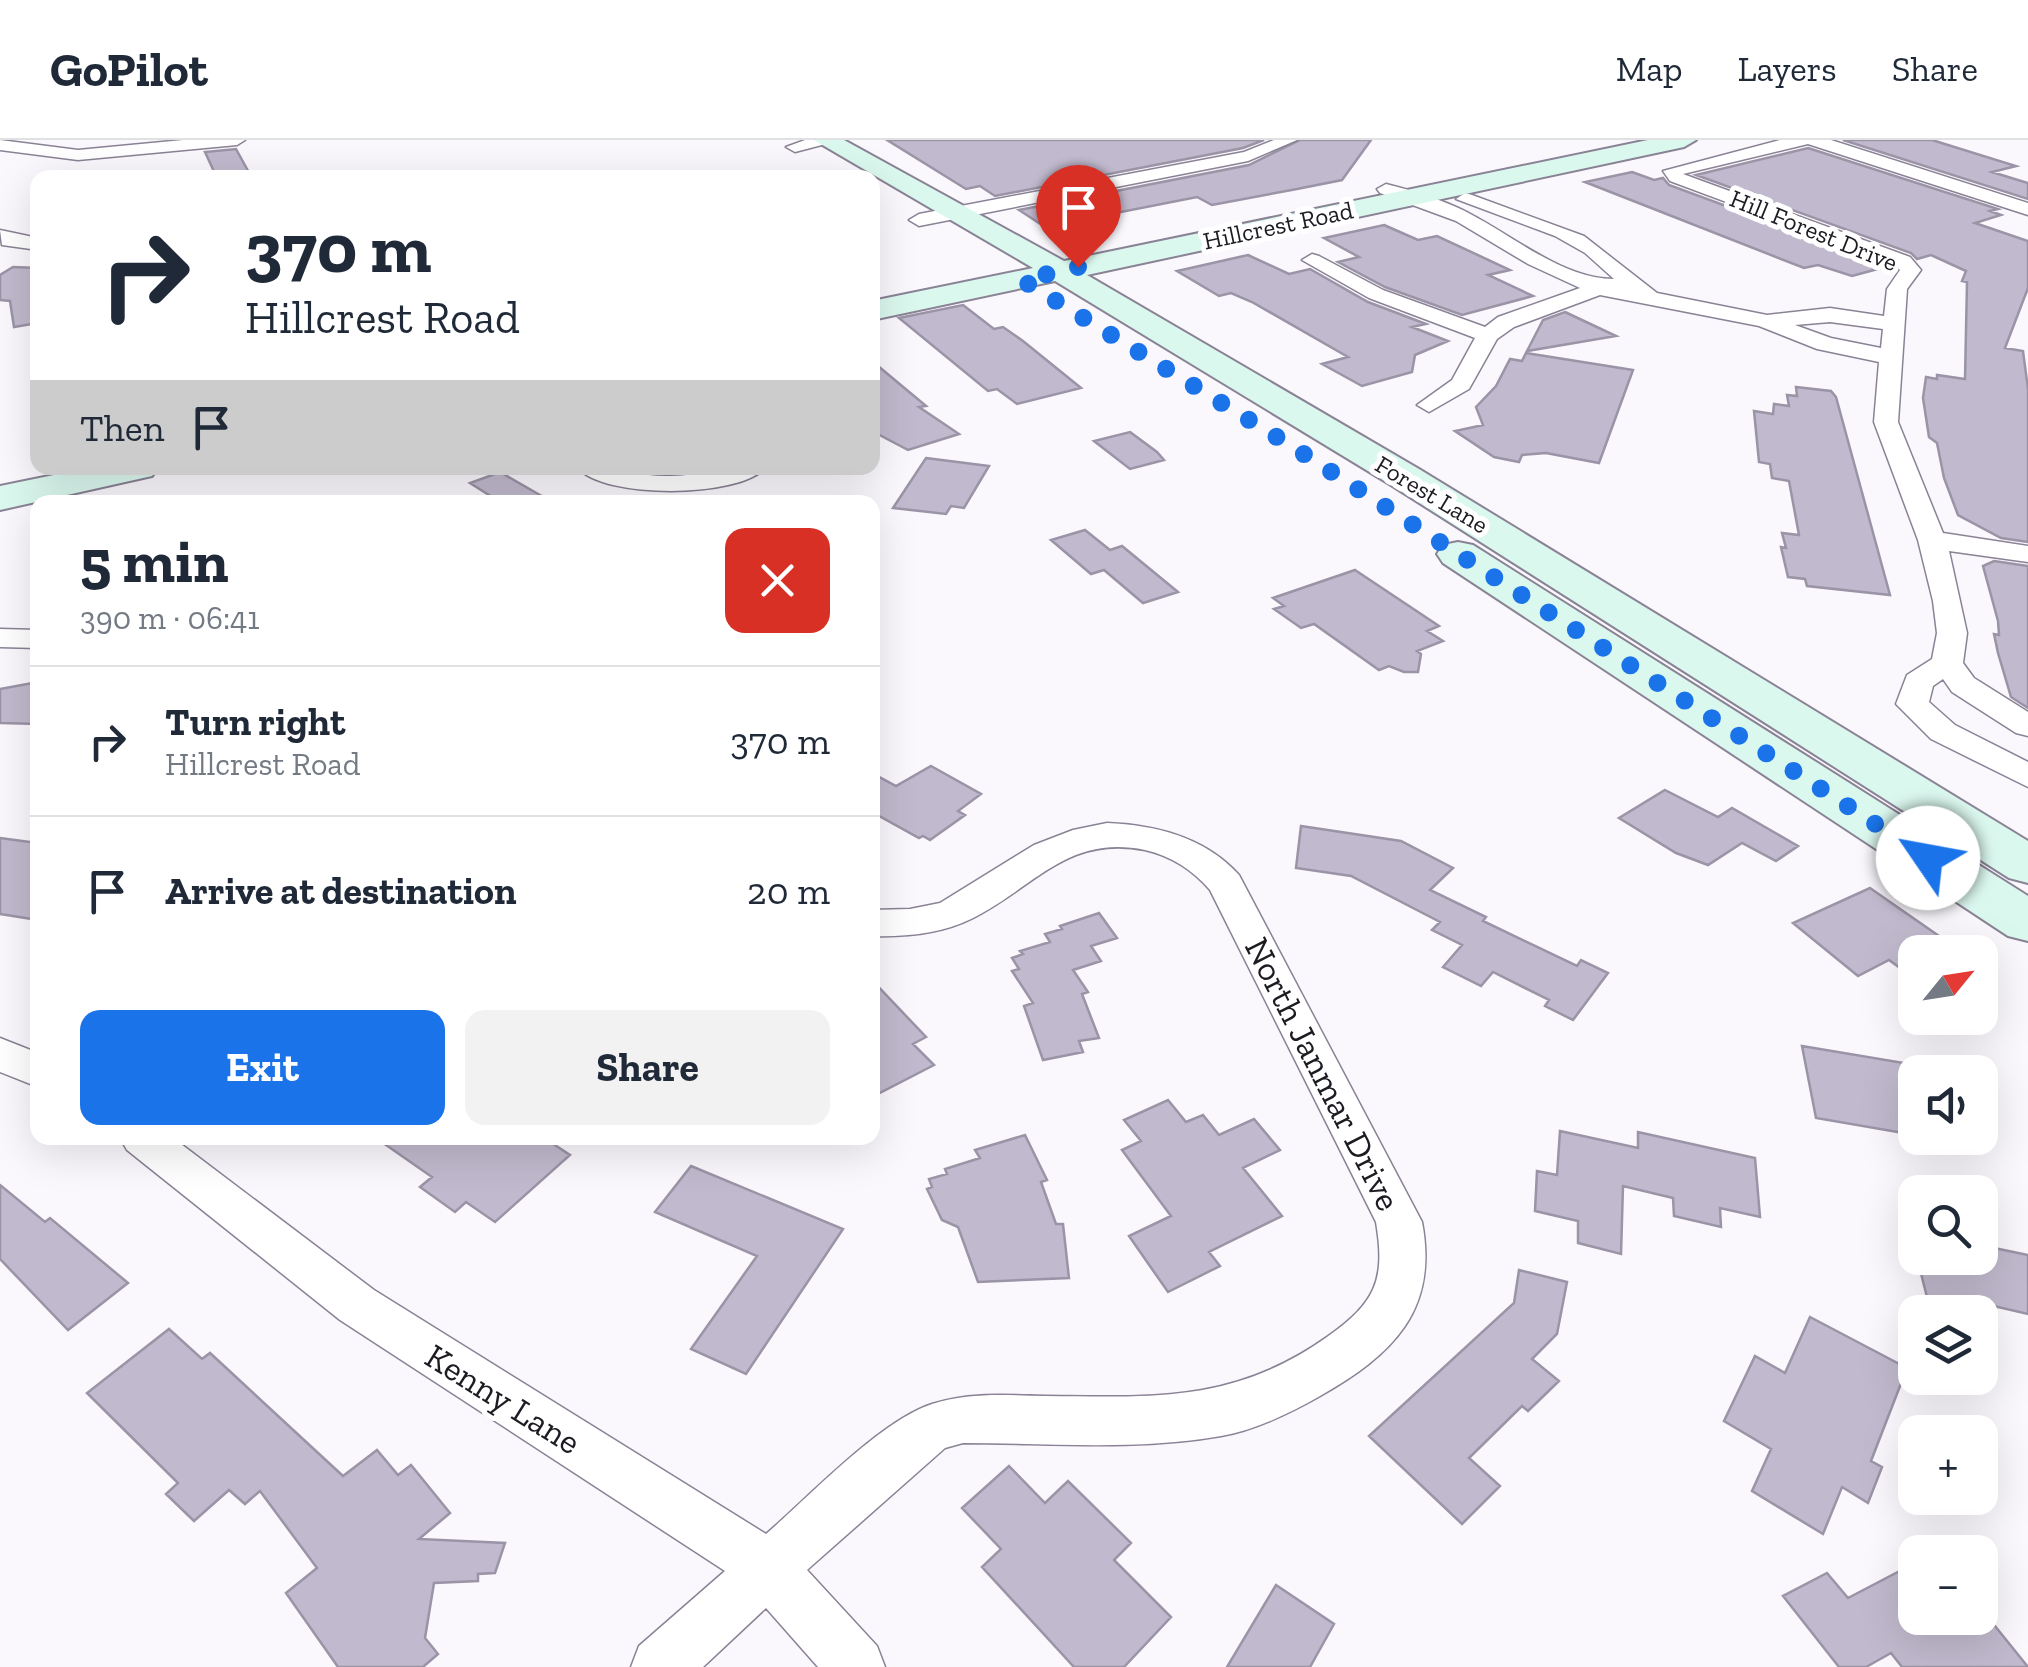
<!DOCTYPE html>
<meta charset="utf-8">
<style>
:root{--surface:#fff;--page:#f2f2f3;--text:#1f2937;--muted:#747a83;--line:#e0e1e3;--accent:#1a73e8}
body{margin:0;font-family:"Zilla Slab",serif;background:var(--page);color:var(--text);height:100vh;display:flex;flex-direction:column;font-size:38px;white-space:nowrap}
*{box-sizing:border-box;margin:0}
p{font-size:32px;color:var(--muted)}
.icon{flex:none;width:55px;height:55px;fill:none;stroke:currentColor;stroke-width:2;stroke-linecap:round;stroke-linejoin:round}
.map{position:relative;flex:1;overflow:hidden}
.side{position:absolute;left:30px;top:355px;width:850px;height:650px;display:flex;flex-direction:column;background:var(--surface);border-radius:20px;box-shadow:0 10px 40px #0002}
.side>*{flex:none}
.banner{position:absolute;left:30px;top:30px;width:850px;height:305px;border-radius:20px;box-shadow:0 10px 40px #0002;background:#fff;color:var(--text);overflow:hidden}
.needle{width:65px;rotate:60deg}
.buttons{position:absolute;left:1898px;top:795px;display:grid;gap:20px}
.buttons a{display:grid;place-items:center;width:100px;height:100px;border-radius:20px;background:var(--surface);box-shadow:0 10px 40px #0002;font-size:50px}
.pin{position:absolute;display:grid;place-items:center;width:85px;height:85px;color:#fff;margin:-102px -42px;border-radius:50% 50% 50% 0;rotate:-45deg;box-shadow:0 0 10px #0007}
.pin .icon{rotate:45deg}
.me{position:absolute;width:110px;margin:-55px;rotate:303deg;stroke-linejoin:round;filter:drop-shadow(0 0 8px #0008)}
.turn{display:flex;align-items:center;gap:35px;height:210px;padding:0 50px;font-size:45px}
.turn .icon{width:130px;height:130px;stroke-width:2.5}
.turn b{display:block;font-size:70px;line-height:85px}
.then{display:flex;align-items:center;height:95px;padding:0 50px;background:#0003;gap:20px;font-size:38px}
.round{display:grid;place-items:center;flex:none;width:105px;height:105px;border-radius:20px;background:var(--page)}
.summary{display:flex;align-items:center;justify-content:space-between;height:170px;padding:0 50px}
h1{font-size:60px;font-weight:800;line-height:75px}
.primary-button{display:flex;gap:20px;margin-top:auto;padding:20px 50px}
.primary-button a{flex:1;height:115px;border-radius:20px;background:var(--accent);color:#fff;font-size:40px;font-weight:800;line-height:115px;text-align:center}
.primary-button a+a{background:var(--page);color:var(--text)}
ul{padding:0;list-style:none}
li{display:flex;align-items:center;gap:30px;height:150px;padding:0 50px;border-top:2px solid var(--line)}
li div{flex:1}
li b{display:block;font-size:38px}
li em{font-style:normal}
header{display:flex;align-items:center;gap:60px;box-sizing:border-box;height:140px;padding:0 50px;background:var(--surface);border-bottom:2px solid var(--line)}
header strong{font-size:48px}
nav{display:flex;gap:55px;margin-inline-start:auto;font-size:35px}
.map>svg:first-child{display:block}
.building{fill:#c1b9cd;stroke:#9b93a6;stroke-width:2.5}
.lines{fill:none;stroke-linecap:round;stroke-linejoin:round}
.street-casing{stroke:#8a8295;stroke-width:3}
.secondary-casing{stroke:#8a8295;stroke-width:4}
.street{fill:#fff;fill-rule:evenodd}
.secondary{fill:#dbf8ef;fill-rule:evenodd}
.route{stroke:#1a73e8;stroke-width:18;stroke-dasharray:0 32.4}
.labels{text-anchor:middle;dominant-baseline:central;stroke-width:10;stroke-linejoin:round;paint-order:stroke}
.far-street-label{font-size:25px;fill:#1e1a22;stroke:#fff}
.near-street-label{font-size:35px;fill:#1e1a22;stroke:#fff}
</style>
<header>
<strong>GoPilot</strong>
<nav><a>Map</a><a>Layers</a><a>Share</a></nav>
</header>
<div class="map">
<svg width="2028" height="1527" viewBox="0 0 2028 1527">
<rect width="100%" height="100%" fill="#faf8fd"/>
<path class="building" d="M887,0H1264L1243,8L995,56L980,46L966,49Z
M1300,0H1371L1342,40L1297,49L1212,65L1197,57L1045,87L1019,70L1249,25Z
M1843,0H1932L2016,26L1992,32L2028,43V59Z
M1808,8L1998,69L1990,71L2001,75L1975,83L2028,101V148L2005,208L2023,211L2028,249V402L2001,398L1958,375L1944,338L1937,303L1929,297L1923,258L1926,237L1937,239V235L1965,239L1967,142L1962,141L1966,131L1931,115L1917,119L1911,113L1696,35Z
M236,9L252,38H217L205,12Z
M1632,32L1654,40L1663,38L1669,45L1889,126L1852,136L1818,125L1804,128L1585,42Z
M1384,85L1418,100L1437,96L1510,130L1488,135L1533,156L1462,175L1385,147L1338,122L1359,117L1324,98Z
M1248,115L1289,134L1310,129L1368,162L1426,184L1412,187L1448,201L1415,215L1412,232L1362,246L1322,224L1348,217L1252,162L1231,153L1219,156L1177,131Z
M13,127L38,128V183L14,187L10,161L0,160V135Z
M963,165L994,189L1003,187L1023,201L1081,248L1017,264L997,249L988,251L899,178Z
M1565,172L1616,196L1527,211L1543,180Z
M1526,213L1633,230L1599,323L1546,313L1522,315L1519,322L1494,317L1455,291L1483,285L1476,267L1496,246L1510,219L1522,221Z
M872,221L926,266L919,267L959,294L908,310L872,291Z
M1796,247L1831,251L1836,257L1890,455L1807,446L1805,439L1788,437L1781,407L1786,408L1782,393L1799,395L1789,341L1772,338L1770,324L1759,322L1754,271L1773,274L1774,264L1789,266L1787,255L1797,256Z
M1130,292L1157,312L1164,320L1130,329L1094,301Z
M926,318L989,326L964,368L951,366L946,374L893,368Z
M500,332L552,362H500L470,343Z
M1085,390L1110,410L1122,406L1178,452L1143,463L1104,430L1091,434L1051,400Z
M1994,421L2028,426V568L2011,557L1998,513L1994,494L1999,495L1998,481L1983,426Z
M1355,430L1439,486L1427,491L1443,501L1417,511L1421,514L1418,532H1404L1389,526L1379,530L1314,484L1301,488L1274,469L1284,466L1273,458Z
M38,542V584L0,583V549Z
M931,626L981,654L958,671L965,675L930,700L923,696L919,698L872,672V633L896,646Z
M1665,650L1718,677L1732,668L1798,706L1776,721L1742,703L1708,725L1676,713L1619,678Z
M1301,686L1401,701L1453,728L1430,750L1486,777L1483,781L1577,826L1581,820L1608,833L1573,880L1545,866L1549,860L1493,832L1481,846L1443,827L1462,805L1432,790L1440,782L1351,736L1296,728Z
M0,698L38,703V780L0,774Z
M1870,748L1962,812H1915V839L1889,820L1858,836L1793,783Z
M1099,773L1117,798L1091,806L1101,821L1073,830L1088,852L1082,854L1099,898L1079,901L1083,912L1043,920L1024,866L1033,863L1012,831L1019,829L1012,818L1023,814L1020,811L1050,802L1045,794L1062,789L1060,786Z
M872,840L926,897L913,904L934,925L872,957Z
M1802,906L1904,923L1915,966V995L1816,978Z
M1168,960L1186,982L1203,975L1219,995L1254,979L1280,1010L1243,1028L1282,1076L1209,1112L1220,1126L1168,1152L1129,1096L1171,1076L1122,1010L1141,1001L1124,980Z
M1560,991L1638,1008V992L1755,1018L1760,1077L1720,1068L1721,1087L1674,1076L1673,1058L1623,1046L1621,1114L1578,1103V1081L1535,1071L1537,1031L1557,1035Z
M1025,995L1047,1040L1041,1042L1056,1084H1063L1069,1138L978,1142L958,1087L942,1080L927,1049L932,1047L929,1039L947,1034L945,1029L980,1018L975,1010Z
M376,998H544L570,1015L495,1082L466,1062L455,1072L420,1047L432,1037Z
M691,1026L843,1089L746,1234L691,1209L757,1116L655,1072Z
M0,1045L45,1082L50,1078L128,1143L68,1190L0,1119Z
M1980,1105L2028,1115V1174L1972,1161L1973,1168L1927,1157L1917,1118H1980Z
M1519,1130L1567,1142L1557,1194L1532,1219L1559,1241L1528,1271L1522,1266L1469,1318L1500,1346L1462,1384L1369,1296L1514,1163Z
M1810,1177L1907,1228L1871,1321L1882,1327L1868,1363L1842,1347L1823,1394L1752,1351L1771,1309L1724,1281L1755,1216L1785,1233Z
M169,1189L202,1219L210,1213L343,1336L377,1310L398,1335L411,1325L450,1373L419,1399L505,1403L495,1433L478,1434V1441L434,1443L425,1498L438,1514L423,1527H338L286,1453L317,1428L260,1351L245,1364L229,1350L194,1381L166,1354L178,1343L87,1253Z
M1009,1326L1045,1363L1068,1341L1131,1403L1114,1420L1171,1477L1124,1527H1074L982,1427L1001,1409L962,1368Z
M1915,1423V1478H1964L1975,1490L1991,1481L2028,1527H1902L1891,1513L1866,1527H1839L1783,1456L1827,1433L1848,1458Z
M1276,1445L1334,1484L1310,1527H1227Z"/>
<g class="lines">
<defs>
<path id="street" d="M0,0L78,10L183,0H245L237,5L78,20L0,10Z
M805,0H841L795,12L786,7Z
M1274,0H1297L1248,21L919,86L909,80L919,74L1244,12Z
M1780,0H1831L2028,63V75L1808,4L1683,34L1910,117L1921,130L1907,149L1898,282L1943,393L2028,406V422L1949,411L1967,493L1963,523L1974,538L2028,572V596L2016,593L1952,552L1943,539L1933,546L1929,562L1955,585L2028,622V647L1931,599L1896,564L1907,535L1932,519L1937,493L1933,461L1918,400L1874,282L1879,222L1817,209L1759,186L1600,155L1514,187L1497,199L1469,249L1429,272L1417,265L1452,240L1475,198L1369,158L1302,120L1312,114L1319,116L1383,150L1485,187L1498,177L1580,148L1528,124L1456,81L1380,53L1377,49L1386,44C1414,51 1448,61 1474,76C1517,99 1565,139 1614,139L1585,113L1555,96L1456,59L1465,53L1472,55L1584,96L1657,153L1767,175L1830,168L1884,176L1887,149L1900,130L1896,125L1670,41L1663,31ZM1830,182L1883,189L1881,208L1831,198L1795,185Z
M0,90L38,98V110L2,105Z
M578,328C610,326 639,337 671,336C703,335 733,326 765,328C739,358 604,359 578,328Z
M0,489L38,490V508L0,507Z
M1107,683C1156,685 1205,697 1239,735L1422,1082C1439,1171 1392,1215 1320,1256C1290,1273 1256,1290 1221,1296C1137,1311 1048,1303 963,1303L945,1308L807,1430L877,1506L885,1527H818L766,1468L703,1527H631L639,1506L725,1431L340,1180L127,1010L120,998H173L374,1150L766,1394C809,1357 880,1281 932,1264C969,1252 1006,1255 1045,1256C1153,1257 1234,1263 1327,1197C1375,1163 1386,1141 1376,1082L1210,750C1193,730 1171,716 1145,710C1067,694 1034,748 971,779C941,794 905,797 872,796V770L910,769L940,763L1034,705L1073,690Z
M0,898L38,913V947L0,932Z"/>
<path id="secondary" d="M814,0H844L1064,121L1648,0H1696L1684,7L1087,135L1419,329L2028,701V743L2009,738L1391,345L1055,141L872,180V161L1033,128Z
M88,328H158L152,336L0,370V346Z
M1458,402L1473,405L2028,756V801L2008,796L1443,423L1437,414L1443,405Z"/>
</defs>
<use href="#street" class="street-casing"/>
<use href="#secondary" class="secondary-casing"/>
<use href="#street" class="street"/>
<use href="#secondary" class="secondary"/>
</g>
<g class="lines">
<path class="route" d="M1078,127L1022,140L1293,307L1928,718"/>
</g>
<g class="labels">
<g class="far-street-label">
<text transform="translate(1278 85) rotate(-12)">Hillcrest Road</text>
<text transform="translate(1814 90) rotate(22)">Hill Forest Drive</text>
<text transform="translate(1432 354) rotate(31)">Forest Lane</text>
</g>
<g class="near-street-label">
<text transform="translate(1323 934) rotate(63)">North Janmar Drive</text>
<text transform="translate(503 1259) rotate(32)">Kenny Lane</text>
</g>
</g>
</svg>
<div class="buttons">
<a><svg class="needle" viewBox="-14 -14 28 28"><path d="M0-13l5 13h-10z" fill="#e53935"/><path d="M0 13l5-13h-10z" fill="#747a83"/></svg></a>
<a><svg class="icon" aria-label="sound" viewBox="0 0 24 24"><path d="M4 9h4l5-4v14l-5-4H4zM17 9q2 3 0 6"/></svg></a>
<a><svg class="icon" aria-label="search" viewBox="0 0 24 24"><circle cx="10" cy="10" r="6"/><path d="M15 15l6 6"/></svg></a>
<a><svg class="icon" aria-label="layers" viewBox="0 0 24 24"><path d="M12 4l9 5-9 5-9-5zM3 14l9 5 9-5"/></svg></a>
<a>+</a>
<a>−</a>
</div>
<div class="pin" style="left:1078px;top:127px;background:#d93025"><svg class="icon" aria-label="arrive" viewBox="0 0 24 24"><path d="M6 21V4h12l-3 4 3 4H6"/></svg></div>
<svg class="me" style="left:1928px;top:718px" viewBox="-20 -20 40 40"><circle r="19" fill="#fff"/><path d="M0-13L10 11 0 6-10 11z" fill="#1a73e8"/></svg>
<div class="banner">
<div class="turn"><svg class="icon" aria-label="right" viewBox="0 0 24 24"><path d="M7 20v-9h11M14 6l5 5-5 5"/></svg><div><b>370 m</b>Hillcrest Road</div></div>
<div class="then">Then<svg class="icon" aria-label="arrive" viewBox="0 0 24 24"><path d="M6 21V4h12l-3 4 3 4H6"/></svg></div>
</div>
<section class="side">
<div class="summary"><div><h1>5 min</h1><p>390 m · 06:41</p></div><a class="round" style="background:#d93025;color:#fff"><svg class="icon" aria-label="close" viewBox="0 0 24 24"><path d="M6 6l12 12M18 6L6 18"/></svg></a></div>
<ul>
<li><svg class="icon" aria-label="right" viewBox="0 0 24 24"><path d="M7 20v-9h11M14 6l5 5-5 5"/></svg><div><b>Turn right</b><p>Hillcrest Road</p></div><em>370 m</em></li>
<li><svg class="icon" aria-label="arrive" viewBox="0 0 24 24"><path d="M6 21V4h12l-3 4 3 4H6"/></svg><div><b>Arrive at destination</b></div><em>20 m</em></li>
</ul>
<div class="primary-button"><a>Exit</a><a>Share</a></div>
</section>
</div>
